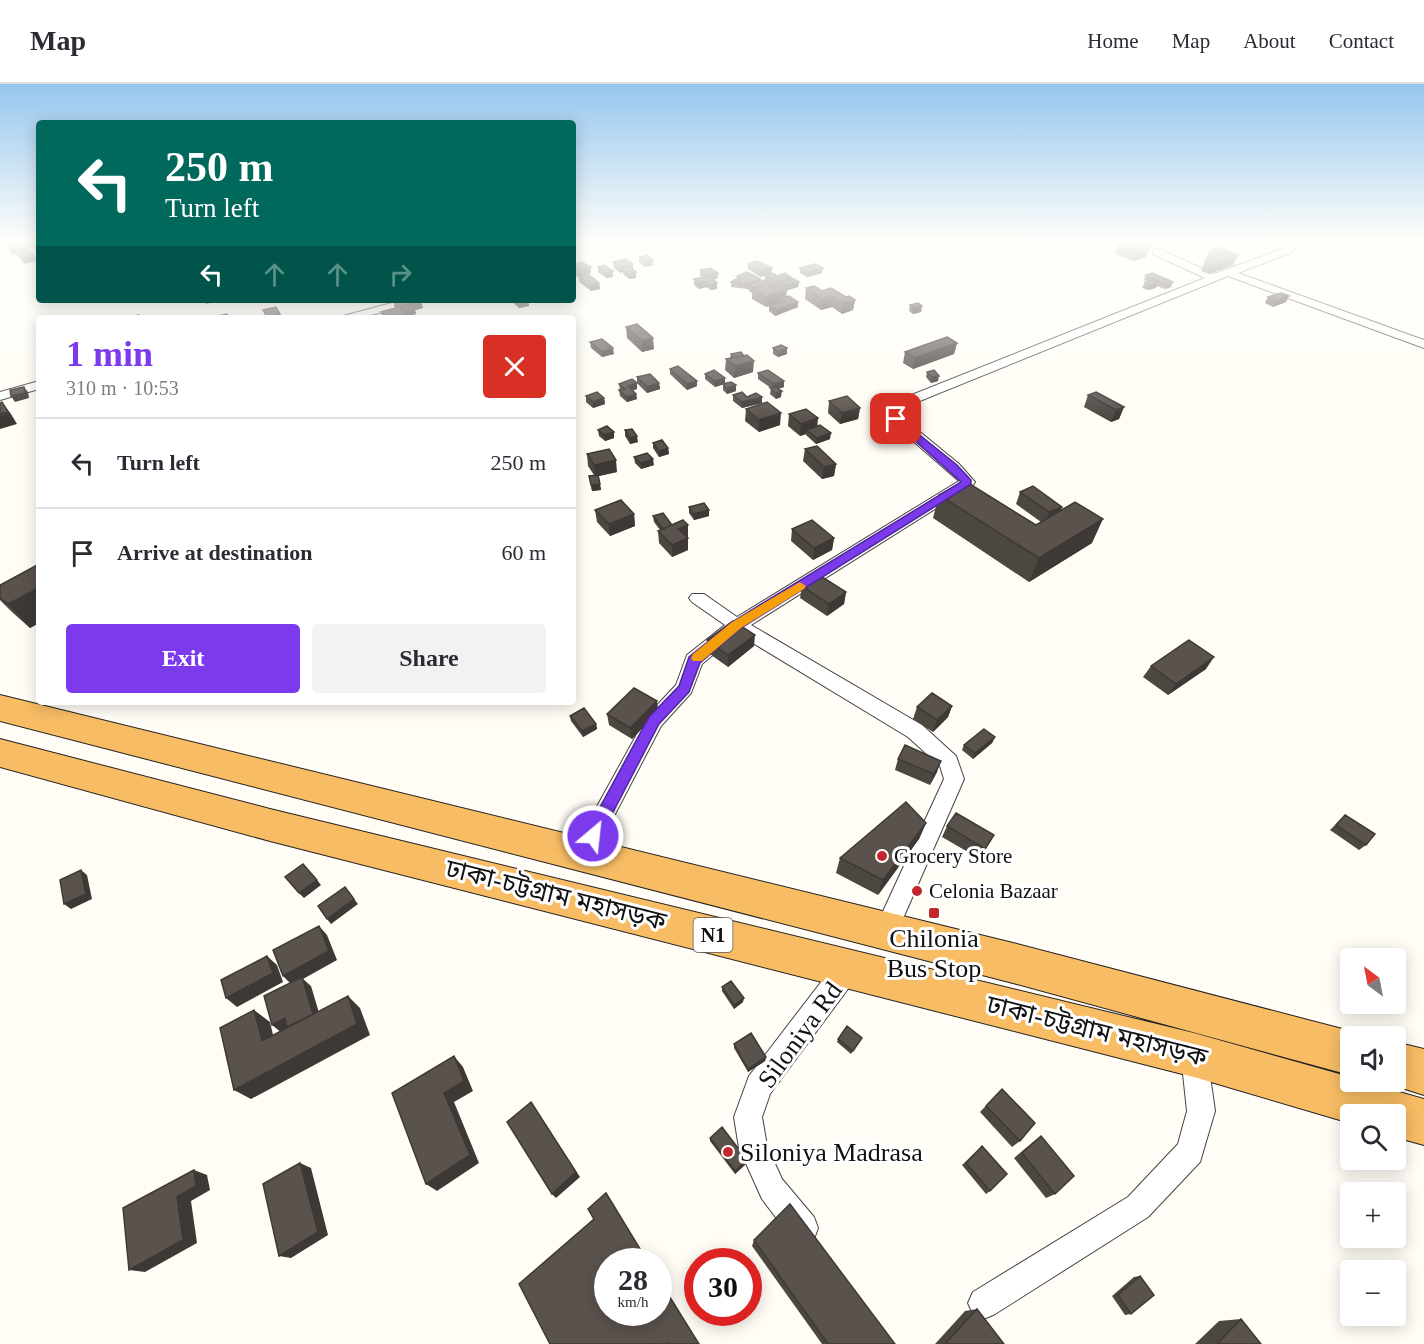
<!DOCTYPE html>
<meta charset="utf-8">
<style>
:root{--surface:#fff;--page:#f2f2f3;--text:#2b2b33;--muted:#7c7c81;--line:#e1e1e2;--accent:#7c3aed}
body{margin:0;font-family:"Times New Roman","Noto Sans Bengali",serif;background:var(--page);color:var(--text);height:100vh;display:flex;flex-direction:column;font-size:22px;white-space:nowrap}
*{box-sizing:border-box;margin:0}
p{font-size:20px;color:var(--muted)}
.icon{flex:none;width:33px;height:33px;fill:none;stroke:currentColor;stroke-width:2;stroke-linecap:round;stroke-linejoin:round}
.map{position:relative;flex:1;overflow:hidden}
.side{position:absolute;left:36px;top:231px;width:540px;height:390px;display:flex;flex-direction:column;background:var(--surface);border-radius:6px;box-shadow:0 3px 15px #0003}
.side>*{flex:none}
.guide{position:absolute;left:36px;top:36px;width:540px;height:183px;border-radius:6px;box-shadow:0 3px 15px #0003;background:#00695c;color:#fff;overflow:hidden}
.needle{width:39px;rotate:328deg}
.fabs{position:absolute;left:1340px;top:864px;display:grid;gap:12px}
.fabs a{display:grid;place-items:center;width:66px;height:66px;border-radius:6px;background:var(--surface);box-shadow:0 3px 15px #0003;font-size:30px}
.speed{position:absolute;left:594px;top:1164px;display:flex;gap:12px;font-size:30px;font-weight:700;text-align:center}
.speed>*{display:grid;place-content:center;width:78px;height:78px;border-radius:50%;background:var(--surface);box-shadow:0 3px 15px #0003;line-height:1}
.speed small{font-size:15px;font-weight:400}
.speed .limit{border:9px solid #d22;background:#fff;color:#111}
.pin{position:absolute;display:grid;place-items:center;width:51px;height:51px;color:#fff;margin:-26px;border-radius:12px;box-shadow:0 3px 9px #0006}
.me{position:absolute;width:66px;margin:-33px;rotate:28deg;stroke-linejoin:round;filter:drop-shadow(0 0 4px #0008)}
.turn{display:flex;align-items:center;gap:21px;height:126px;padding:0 30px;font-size:27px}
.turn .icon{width:78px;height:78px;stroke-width:2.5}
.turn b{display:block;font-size:42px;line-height:51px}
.lanes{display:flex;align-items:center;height:57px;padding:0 30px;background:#0003;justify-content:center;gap:30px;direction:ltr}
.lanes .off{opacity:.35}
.round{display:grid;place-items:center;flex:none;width:63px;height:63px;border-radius:6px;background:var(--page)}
.head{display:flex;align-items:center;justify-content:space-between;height:102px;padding:0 30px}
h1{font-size:36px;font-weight:700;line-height:45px;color:var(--accent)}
.cta{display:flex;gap:12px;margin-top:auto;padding:12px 30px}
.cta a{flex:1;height:69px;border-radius:6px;background:var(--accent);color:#fff;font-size:24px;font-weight:700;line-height:69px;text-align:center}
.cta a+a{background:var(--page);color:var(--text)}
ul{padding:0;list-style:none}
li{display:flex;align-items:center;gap:18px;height:90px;padding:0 30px;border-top:2px solid var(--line)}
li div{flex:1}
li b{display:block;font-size:22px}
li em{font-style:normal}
header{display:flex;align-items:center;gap:36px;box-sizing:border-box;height:84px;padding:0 30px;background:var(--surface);border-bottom:2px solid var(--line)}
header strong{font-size:28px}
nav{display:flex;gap:33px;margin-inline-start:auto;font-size:21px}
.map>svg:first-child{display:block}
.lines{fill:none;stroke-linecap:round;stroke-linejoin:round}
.minor-casing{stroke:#444;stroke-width:2}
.trunk-casing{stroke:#222;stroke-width:2}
.minor{fill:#fff;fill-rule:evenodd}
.trunk{fill:#f7bc64;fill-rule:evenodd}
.wall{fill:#4d4742}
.shaded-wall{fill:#3f3936}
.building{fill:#5a524d;stroke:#3f3936;stroke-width:1.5}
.route{fill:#7c3aed;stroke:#51269a;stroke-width:1.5}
.slow{fill:#f59e0b}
.poi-dot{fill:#c4262e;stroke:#fff;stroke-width:2}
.labels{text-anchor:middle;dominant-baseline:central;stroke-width:6;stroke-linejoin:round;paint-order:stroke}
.shield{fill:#fff;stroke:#585858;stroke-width:1.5}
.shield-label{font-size:20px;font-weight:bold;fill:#111}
.poi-label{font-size:21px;fill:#111;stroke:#fff;text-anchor:start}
.near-street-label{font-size:26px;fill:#111;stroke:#fff}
.near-poi-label{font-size:26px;fill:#111;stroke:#fff}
</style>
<header>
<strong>Map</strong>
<nav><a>Home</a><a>Map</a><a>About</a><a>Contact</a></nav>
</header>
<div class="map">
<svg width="1424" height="1260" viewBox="0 0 1424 1260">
<rect width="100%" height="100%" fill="#fffdf5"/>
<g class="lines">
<defs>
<path id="minor" d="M1290,159H1301L1290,169L1238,189L1424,256V264L1228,192L905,323L903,334L959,380L975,398L973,401L751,541L922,641L956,672L964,695L894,855L886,858L878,855L874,847L944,695L940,682L908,653L738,550L702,580L691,609L661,642L590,778L582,781L574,778L571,771L574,764L647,632L676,601L687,571L725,541L692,518L689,514L692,510H704L737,533L959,397L891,338L889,335L894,318L1205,194L1153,170V166H1161L1214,190L1282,165Z
M403,216H422L420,218L360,234H341L343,232Z
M39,297V305L0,316V308Z
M847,873L856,876L859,885L856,894L770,1010L762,1033L767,1062L782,1095L814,1133L818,1144L814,1155L803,1159L792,1155L762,1115L739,1064L734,1033L749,992L838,876Z
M1194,958L1203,962L1207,971L1215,1027L1200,1078L1148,1133L995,1230L984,1235L973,1230L968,1219L973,1208L1128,1113L1178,1060L1187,1027L1181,971L1185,962Z"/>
<path id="trunk" d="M0,611L1013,859L1350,947L1364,952H1350V991L1013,899L0,637Z
M0,655L270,725L1194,949L1350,993V998H1364L1424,1015V1061L1395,1053V1030H1350V1039L1194,993L270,757L0,683Z
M1395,958L1424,965V1011L1383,998H1395Z"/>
</defs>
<use href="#minor" class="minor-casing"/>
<use href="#trunk" class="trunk-casing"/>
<use href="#minor" class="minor"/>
<use href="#trunk" class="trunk"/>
</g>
<path class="wall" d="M1119,159L1150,162L1146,173L1133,177L1115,170Z
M1209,167L1238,171L1233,181L1209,190L1201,187Z
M639,173L653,176V181L645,183L639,178Z
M613,178L633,186L636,194L629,195L623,190V188L620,189L614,184Z
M748,180L772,184L771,190L760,193L748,185Z
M573,181L591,189L583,192L599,199L600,205L591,207L579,198V193L573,190Z
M598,183L613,193L606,194L598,188Z
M800,184H823L822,189L807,193L800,189Z
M700,186L718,194L713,195L717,205L711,206L706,203L699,205L694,201V195L702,193L700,192Z
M1152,189L1171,203L1165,205L1157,202L1156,204L1148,206L1142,204L1145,198L1147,197L1144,196L1146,191Z
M737,192L760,197H765V192H777L792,194V195L799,198L798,203L786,206V213L798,218V223L775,232L769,227V222L766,223L752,215V209L748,206V205L731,203V198L737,195Z
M806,204L822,207L855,216L853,226L842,230L832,223L821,226L805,215Z
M1268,213L1286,218L1273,223L1265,219Z
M393,216H420L423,224L415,226L416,230L406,232L416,234H383L381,228L395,224Z
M512,216H528L529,222L519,224L512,218Z
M910,221L922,222L921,228L913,230L909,227Z
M626,243L654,265L642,268L627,254Z
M590,258L614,270L602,273L591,264Z
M957,259L954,270L913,285L903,279L905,268Z
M773,264L787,270L778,273L773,270Z
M731,270L744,272L753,288L734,294L725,286L726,275L730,274Z
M670,285L697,297V302L687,306L670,290Z
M927,288L938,297L931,299L926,293Z
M758,289L784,297V303L778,305L781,313L776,315L770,310L771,304L758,295Z
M705,290L725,299L736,301V307L727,310L723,306V300L715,303L705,295Z
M637,293L659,299L660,305L647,309L637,299Z
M637,299V305L633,306L636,310L637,315L627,318L620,312L619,306H620L619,300Z
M733,311L762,319L742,324L733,317Z
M1088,311L1124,323L1119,335L1111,338L1084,323Z
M586,312L604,314L605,320L593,324L586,318Z
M829,317L860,324L858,335L840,340L828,329Z
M746,325L780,341L759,348L745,337Z
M789,330L817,342L830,355L816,360L806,351V350L800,352L788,342Z
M874,345L898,351L879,357L873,351Z
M598,346L614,354L605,357L599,352Z
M625,346L638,358L630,360L625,352Z
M653,359L668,364L669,370L659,373L653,364Z
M805,365L836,380L834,392L822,395L803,377Z
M587,370L617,388L598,392L601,406L592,407L589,392L594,391L588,382Z
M634,373L654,381L641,385L635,379Z
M1020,408L1062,423L1061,426L1092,459L1029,498L933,434L939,411L1036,441L1041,438L1016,420Z
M689,423L709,426V432L694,436L689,429Z
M595,426L634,430L635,442L610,452L597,438Z
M653,432L672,441L688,453H687L688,466L672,473L659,459L658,447L660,446L654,438Z
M792,445L834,454L832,466L813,476L791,457Z
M39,480V539L30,544L13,529L0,516V501Z
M802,502L846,508L844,520L827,532L800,514Z
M707,556L754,562L728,583L707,568Z
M1151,582L1206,585L1168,611L1143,593Z
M657,617L658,628L632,655L609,641L607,630Z
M952,622L948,633L933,648L913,635L917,623Z
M570,632L596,640L597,645L583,653L571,637Z
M995,653L992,659L973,675L962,666L964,661Z
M898,675L937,688L930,701L895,686Z
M1345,731L1366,761L1359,766L1330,746Z
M926,739L919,755L878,811L836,789L840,774Z
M947,742L994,751L980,775L942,753Z
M722,903L743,918L734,925L722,907Z
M862,954L851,970L837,958L838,955Z
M734,960L766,973L765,977L748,988L734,964Z
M1002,1005L1020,1057L1012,1063L980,1028Z
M1041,1052L1055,1110L1046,1114L1014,1074L1033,1058Z
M710,1054L747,1079L735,1090L710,1057Z
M982,1062L990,1107L986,1110L962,1081Z
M754,1156L895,1260H822L752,1162Z
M1140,1192L1131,1230L1125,1231L1112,1212L1134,1193Z
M977,1225L1004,1260H935L965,1227Z
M1241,1235L1261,1260H1195L1219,1237Z"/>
<path class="shaded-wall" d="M24,159L29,168L13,171L10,166Z
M25,159H39V160L27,163Z
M1150,162L1146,173L1133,177L1137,167Z
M1238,171L1233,181L1209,190L1214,180Z
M34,172L37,177L24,180L21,175Z
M653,176V181L645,183V178Z
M633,180V186L622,185L623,188L620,189V184Z
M591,183V189L579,193L578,188Z
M772,184L771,190L760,193V187Z
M823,184L822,189L807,193L808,188Z
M613,187V193L606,194V189Z
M636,188V194L629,195L628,190Z
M718,189V194L707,197L706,191Z
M792,194V199L781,198L780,202L775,204L776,198Z
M760,195V201H748V205H746V200Z
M706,198V203L699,205V199Z
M799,198L798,203L785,207V201Z
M1158,198L1156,204L1148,206L1150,201Z
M1173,198L1171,203L1165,205L1167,200Z
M599,199L600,205L591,207L590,202Z
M717,199V205L711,206V201Z
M787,206L786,217L780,215V219L769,221V222L766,223V213Z
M833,212L832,223L821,226L822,215Z
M1289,212L1286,218L1273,223L1276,217Z
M205,216H223L206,220Z
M410,216H420L423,224L415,226L416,230L400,234L397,223Z
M528,216L529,222L519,224L518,219Z
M855,216L853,226L842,230L843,219Z
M798,218V223L775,232L776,226Z
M922,222L921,228L913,230L914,224Z
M280,230L282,234H268L267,233Z
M653,254L654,265L642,268V257Z
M957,259L954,270L913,285L915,274Z
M613,264L614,270L602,273V268Z
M787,264V270L778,273L779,268Z
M754,277L753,288L734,294L735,282Z
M939,292L938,297L931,299L932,293Z
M725,294V300L715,303V297Z
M697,297V302L687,306V300Z
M784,297V303L774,306V300Z
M637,299V305L628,308V302Z
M659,299L660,305L647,309V303Z
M736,301V307L727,310V304Z
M24,303L28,308L29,314L15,318L11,312Z
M782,307L781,313L776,315V309Z
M636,310L637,315L627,318V313Z
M762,313V319L742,324V318Z
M604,314L605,320L593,324V318Z
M2,318L11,330L17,340L0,345V330Z
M1124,323L1119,335L1111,338L1116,326Z
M860,324L858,335L840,340L842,329Z
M781,329L780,341L759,348V336Z
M818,334L817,346H806V350L800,352L801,340Z
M900,345L898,351L879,357L880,351Z
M614,348V354L605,357L604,351Z
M831,349L830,355L816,360L817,354Z
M637,352L638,358L630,360V354Z
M668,364L669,370L659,373V367Z
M653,375L654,381L641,385V379Z
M616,376L617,388L595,393L594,381Z
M836,380L834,392L822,395L824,383Z
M600,400L601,406L592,407L591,401Z
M1062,423L1058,435L1045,440L1049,428Z
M709,426V432L694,436L693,430Z
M634,430L635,442L610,452L609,440Z
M1103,435L1092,459L1029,498L1039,474Z
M688,441V453L679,457L678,445Z
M688,454V466L672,473V461Z
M834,454L832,466L813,476L814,464Z
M39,504V539L30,544L8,520Z
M846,508L844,520L827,532L829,520Z
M755,551L754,562L728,583V571Z
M1214,573L1206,585L1168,611L1176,600Z
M657,617L658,628L632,655L630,644Z
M952,622L948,633L933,648L937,636Z
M596,640L597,645L583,653L582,647Z
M995,653L992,659L973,675L975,669Z
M941,677L937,688L930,701L934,690Z
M926,739L919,755L878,811L883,796Z
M81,786L87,791L92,815L71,825L64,820Z
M317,796L321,801L304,814L299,809Z
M354,815L358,820L331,840L327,835Z
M319,842L327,851L337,876L303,895L311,902L323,942L299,955L292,901L283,892Z
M267,872L277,881L283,898L237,923L226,914Z
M348,912L360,924L370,951L251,1015L234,1006Z
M744,914L743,918L734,925V921Z
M254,926L270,938L277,968L262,957Z
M285,934L295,942L282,949L272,941Z
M454,972L463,983L473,1007L454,1018L479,1079L437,1107L426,1100L444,1009Z
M766,973L765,977L748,988V985Z
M531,1018L580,1093L556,1114L552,1110Z
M747,1076V1079L735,1090V1087Z
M300,1079L311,1084L328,1151L291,1174L279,1172Z
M194,1086L207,1091L210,1106L191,1117L197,1159L145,1188L129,1186Z"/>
<path class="building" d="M24,159L26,163L10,166L8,162Z
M33,159H39V162L35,163Z
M1119,159H1141L1150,162L1137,167Z
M1218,163L1238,171L1214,180L1205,176L1220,171L1209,167Z
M30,167L34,172L21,175L17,170Z
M647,171L653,176L645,178L639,173Z
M626,175L633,180L620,184L613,178Z
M757,177L772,184L760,187L748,180Z
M581,178L591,183L578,188L573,185V181Z
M815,180L823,184L808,188L800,184Z
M604,181L613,187L606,189L598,183Z
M630,183L636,188L628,190L622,185Z
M711,184L718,189L706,191L700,186Z
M747,188L760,195L746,200L731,198L736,195L740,197L743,195L737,192Z
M773,189L777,192L785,189L792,194L776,198L765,192Z
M1152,189L1173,198L1167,200L1146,191Z
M588,190L599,199L590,202L579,193Z
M711,192L717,199L711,201L706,198L699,199L694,195Z
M794,195L799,198L785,201L781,198Z
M764,196L770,201H768L766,200L753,204L754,205L748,201Z
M1153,196L1158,198L1150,201L1145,198Z
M766,200L773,204L780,202L787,206L766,213L753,204Z
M814,202L822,207L831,204L846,213L849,212L855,216L843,219L833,212L822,215L806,204Z
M1281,209L1289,212L1276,217L1268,213Z
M789,212L798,218L776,226L769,221L784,217L780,215Z
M393,216H410L413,219L397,223Z
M515,216H528L518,219Z
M918,219L922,222L914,224L910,221Z
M276,223L280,230L267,233L263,226Z
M399,223L406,233L413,231L416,234H386L381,228Z
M227,230L228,233L214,234L213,233Z
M139,231L140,234H126Z
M637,240L653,254L642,257L626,243Z
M947,253L957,259L915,274L905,268Z
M602,255L613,264L602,268L590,258Z
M781,261L787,264L779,268L773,264Z
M741,268L744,272L733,273L731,270Z
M747,271L754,277L735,282L726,275Z
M678,282L697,297L687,300L670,285Z
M714,286L725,294L715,297L705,290Z
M768,286L784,297L774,300L758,289Z
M934,286L939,292L932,293L927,288Z
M650,290L659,299L647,303L637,293Z
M632,295L637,299L628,302L636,310L627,313L619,306L625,305L619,300Z
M731,298L736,301L727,304L723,300Z
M24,303L25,309L11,312L10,306Z
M775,303L782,307L776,309L770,304Z
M597,308L604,314L593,318L586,312Z
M742,308L747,313L756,309L762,313L742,318L733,311Z
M1096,308L1124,323L1116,326L1088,311Z
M847,312L860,324L842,329L829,317Z
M2,318L8,328L0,330V319Z
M767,318L781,329L759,336L746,325Z
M806,325L818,334L801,340L789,330Z
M894,340L900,345L880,351L874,345Z
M820,341L831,349L817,354L806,346Z
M607,342L614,348L604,351L598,346Z
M632,345L637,352L630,354L625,346Z
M662,356L668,364L659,367L653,359Z
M817,362L836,380L824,383L805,365Z
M609,365L616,376L594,381L587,370Z
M647,369L653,375L641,379L634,373Z
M598,391L600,400L591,401L589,392Z
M965,397L1036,441L1075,418L1103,435L1039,474L939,411Z
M1033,402L1062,423L1049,428L1020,408Z
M621,416L634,430L609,440L595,426Z
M704,419L709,426L693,430L689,423Z
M663,429L672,441L663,445L653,432Z
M683,436L688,441L678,445L688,454L672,461L658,447Z
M812,436L834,454L814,464L792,445Z
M39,480V504L8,520L0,514V501Z
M819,491L846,508L829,520L802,502Z
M733,537L755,551L728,571L707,556Z
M1189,556L1214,573L1176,600L1151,582Z
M634,604L657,617L630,644L607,630Z
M932,609L952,622L937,636L917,623Z
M584,624L596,640L582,647L570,632Z
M984,645L995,653L975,669L964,661Z
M905,661L941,677L934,690L898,675Z
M906,718L926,739L883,796L840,774Z
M956,729L994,751L985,765L947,742Z
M1345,731L1375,750L1366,761L1336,741Z
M303,780L317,796L299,809L285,793Z
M81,786L86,810L64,820L60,796Z
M345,803L354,815L327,835L318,822Z
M319,842L329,867L283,892L273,866Z
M267,872L273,889L226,914L221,896Z
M302,893L313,930L287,943L285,934L272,941L264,912Z
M731,897L744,914L734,921L722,903Z
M348,912L357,940L234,1006L220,944L254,926L262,957Z
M847,942L862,954L853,967L838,955Z
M751,949L766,973L748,985L734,960Z
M454,972L464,997L444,1009L470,1071L426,1100L392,1009Z
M1002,1005L1035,1039L1020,1057L986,1022Z
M531,1018L576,1088L552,1110L507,1038Z
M722,1043L747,1076L735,1087L710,1054Z
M1041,1052L1074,1092L1055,1110L1022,1069Z
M982,1062L1007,1090L990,1107L966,1079Z
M300,1079L318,1148L279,1172L263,1100Z
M194,1086L196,1102L177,1113L183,1156L129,1186L123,1124Z
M606,1109L648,1178H608V1228H658V1194L699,1260H667V1259L666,1260H550L519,1200L594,1135L588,1125Z
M790,1120L895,1260H828L754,1156Z
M1140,1192L1154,1211L1131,1230L1118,1211Z
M977,1225L1004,1260H945Z
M1241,1235L1261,1260H1217Z"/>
<linearGradient id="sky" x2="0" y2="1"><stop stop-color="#95c6ee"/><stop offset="0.47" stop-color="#fffefa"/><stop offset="1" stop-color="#fffefa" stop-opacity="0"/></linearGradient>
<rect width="1424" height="335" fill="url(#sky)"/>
<path class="route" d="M896,332L957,381L971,396V400L741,544L700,579L689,608L659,640L598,757L593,759L587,757L585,752L587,747L649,633L679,602L689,573L732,538L961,398L893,337L892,335Z"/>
<path class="slow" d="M800,498L806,502L804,505L741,544L702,577H693L691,574L693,570L732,538Z"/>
<g class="poi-dot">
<circle cx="882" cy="772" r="6"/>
<circle cx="917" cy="807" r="6"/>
<rect x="928" y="823" width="12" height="12" rx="3"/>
<circle cx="728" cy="1068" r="6"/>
</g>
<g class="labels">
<rect class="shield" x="693.5" y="834" width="39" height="34" rx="4.5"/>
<g class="shield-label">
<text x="713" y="851">N1</text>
</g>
<g class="poi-label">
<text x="894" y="772">Grocery Store</text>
<text x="929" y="807">Celonia Bazaar</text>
</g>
<g class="near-street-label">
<text transform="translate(556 811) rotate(14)">ঢাকা-চট্টগ্রাম মহাসড়ক</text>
<text transform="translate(1097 947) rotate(14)">ঢাকা-চট্টগ্রাম মহাসড়ক</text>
<text transform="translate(800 951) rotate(-54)">Siloniya Rd</text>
</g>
<g class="near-poi-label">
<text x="934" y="854">Chilonia<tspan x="934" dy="30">Bus Stop</tspan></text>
<text x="740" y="1068" text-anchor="start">Siloniya Madrasa</text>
</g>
</g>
</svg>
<div class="fabs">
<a><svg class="needle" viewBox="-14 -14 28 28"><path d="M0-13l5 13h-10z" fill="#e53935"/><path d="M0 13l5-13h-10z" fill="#7c7c81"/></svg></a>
<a><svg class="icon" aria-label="sound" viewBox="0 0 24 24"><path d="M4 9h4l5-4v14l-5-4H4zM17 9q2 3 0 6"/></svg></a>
<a><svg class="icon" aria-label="search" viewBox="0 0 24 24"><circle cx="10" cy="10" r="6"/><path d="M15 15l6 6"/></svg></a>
<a>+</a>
<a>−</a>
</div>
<div class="speed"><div>28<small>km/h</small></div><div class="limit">30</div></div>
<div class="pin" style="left:896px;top:335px;background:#d93025"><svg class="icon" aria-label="arrive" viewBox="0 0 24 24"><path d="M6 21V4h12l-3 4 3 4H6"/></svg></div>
<svg class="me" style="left:593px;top:752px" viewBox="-20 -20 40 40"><circle r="17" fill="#7c3aed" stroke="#fff" stroke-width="3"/><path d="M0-11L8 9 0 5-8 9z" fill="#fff"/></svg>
<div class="guide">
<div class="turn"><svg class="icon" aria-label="left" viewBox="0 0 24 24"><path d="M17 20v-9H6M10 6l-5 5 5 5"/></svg><div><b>250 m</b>Turn left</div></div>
<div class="lanes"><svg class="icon" aria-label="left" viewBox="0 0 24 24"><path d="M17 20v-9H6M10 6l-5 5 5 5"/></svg><svg class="icon off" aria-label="ahead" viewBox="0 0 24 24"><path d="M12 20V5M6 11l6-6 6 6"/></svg><svg class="icon off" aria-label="ahead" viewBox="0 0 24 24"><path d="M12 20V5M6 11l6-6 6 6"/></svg><svg class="icon off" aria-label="right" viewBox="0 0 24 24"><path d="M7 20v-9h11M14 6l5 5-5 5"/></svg></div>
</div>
<section class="side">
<div class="head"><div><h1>1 min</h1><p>310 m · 10:53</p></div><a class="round" style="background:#d93025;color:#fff"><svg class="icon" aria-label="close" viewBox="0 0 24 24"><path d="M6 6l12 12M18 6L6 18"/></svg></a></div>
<ul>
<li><svg class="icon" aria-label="left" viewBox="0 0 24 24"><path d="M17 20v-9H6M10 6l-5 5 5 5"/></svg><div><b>Turn left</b></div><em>250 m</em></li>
<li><svg class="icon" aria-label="arrive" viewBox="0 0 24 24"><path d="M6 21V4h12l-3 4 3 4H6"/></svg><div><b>Arrive at destination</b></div><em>60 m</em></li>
</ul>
<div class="cta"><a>Exit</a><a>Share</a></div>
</section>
</div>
